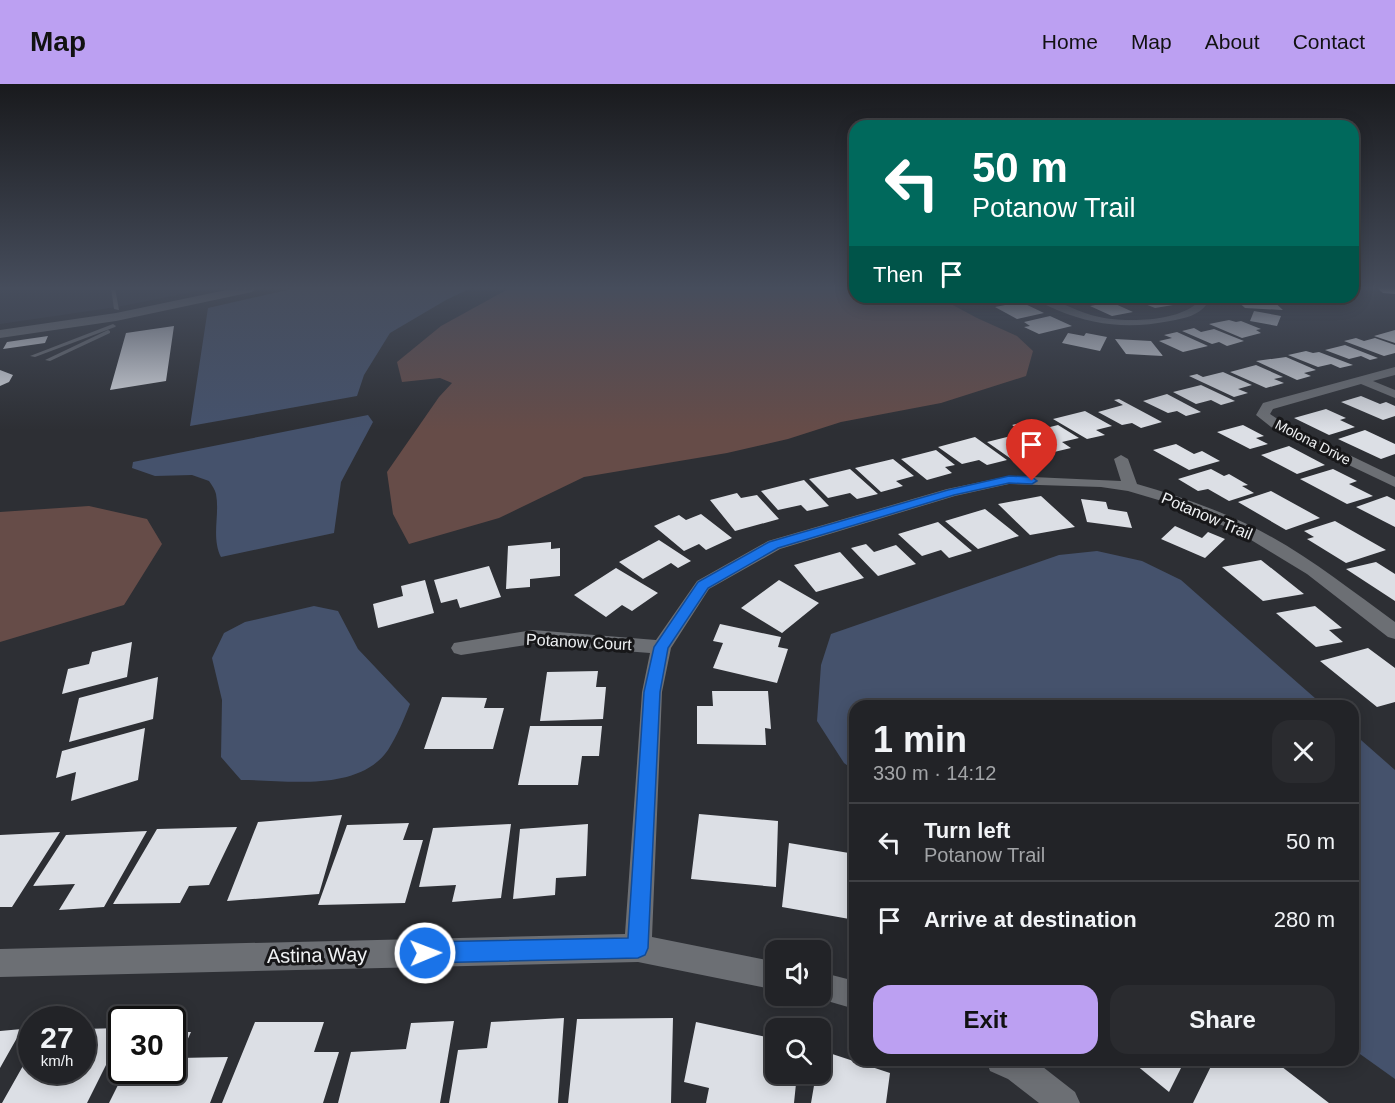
<!DOCTYPE html>
<meta charset="utf-8">
<style>
:root{--surface:#222327;--page:#2a2b2f;--text:#f1f3f6;--muted:#a2a4a7;--line:#3f4044;--accent:#bca0f2}
body{margin:0;font-family:Arial,sans-serif;background:var(--page);color:var(--text);height:100vh;display:flex;flex-direction:column;font-size:22px;white-space:nowrap}
*{box-sizing:border-box;margin:0}
p{font-size:20px;color:var(--muted)}
.icon{flex:none;width:33px;height:33px;fill:none;stroke:currentColor;stroke-width:2;stroke-linecap:round;stroke-linejoin:round}
.map{position:relative;flex:1;overflow:hidden}
.drawer{position:absolute;left:849px;top:616px;width:510px;height:366px;display:flex;flex-direction:column;background:var(--surface);border-radius:18px;box-shadow:0 3px 15px #0003,0 0 0 2px var(--line)}
.drawer>*{flex:none}
.top-card{position:absolute;left:849px;top:36px;width:510px;height:183px;border-radius:18px;box-shadow:0 3px 15px #0003,0 0 0 2px var(--line);background:#00695c;color:#fff;overflow:hidden}
.controls{position:absolute;left:765px;top:856px;display:grid;gap:12px}
.controls a{display:grid;place-items:center;width:66px;height:66px;border-radius:12px;background:var(--surface);box-shadow:0 3px 15px #0003,0 0 0 2px var(--line);font-size:30px}
.speed{position:absolute;left:18px;top:922px;display:flex;gap:12px;font-size:30px;font-weight:700;text-align:center}
.speed>*{display:grid;place-content:center;width:78px;height:78px;border-radius:50%;background:var(--surface);box-shadow:0 3px 15px #0003,0 0 0 2px var(--line);line-height:1}
.speed small{font-size:15px;font-weight:400}
.speed .limit{border:3px solid #111;border-radius:9px;background:#fff;color:#111}
.pin{position:absolute;display:grid;place-items:center;width:51px;height:51px;color:#fff;margin:-62px -26px;border-radius:50% 50% 50% 0;rotate:-45deg;box-shadow:0 0 6px #0007}
.pin .icon{rotate:45deg}
.me{position:absolute;width:66px;margin:-33px;rotate:89deg;stroke-linejoin:round;filter:drop-shadow(0 0 4px #0008)}
.turn{display:flex;align-items:center;gap:21px;height:126px;padding:0 24px;font-size:27px}
.turn .icon{width:78px;height:78px;stroke-width:2.5}
.turn b{display:block;font-size:42px;line-height:51px}
.then{display:flex;align-items:center;height:57px;padding:0 24px;background:#0003;gap:12px;font-size:22px}
.round{display:grid;place-items:center;flex:none;width:63px;height:63px;border-radius:18px;background:var(--page)}
.headline{display:flex;align-items:center;justify-content:space-between;height:102px;padding:0 24px}
h1{font-size:36px;font-weight:700;line-height:45px}
.button{display:flex;gap:12px;margin-top:auto;padding:12px 24px}
.button a{flex:1;height:69px;border-radius:18px;background:var(--accent);color:#111;font-size:24px;font-weight:700;line-height:69px;text-align:center}
.button a+a{background:var(--page);color:var(--text)}
ul{padding:0;list-style:none}
li{display:flex;align-items:center;gap:18px;height:78px;padding:0 24px;border-top:2px solid var(--line)}
li div{flex:1}
li b{display:block;font-size:22px}
li em{font-style:normal}
header{display:flex;align-items:center;gap:36px;box-sizing:border-box;height:84px;padding:0 30px;background:var(--accent);color:#111}
header strong{font-size:28px}
nav{display:flex;gap:33px;margin-inline-start:auto;font-size:21px}
.map>svg:first-child{display:block}
.built{fill:#353943}
.green{fill:#664c48}
.water{fill:#45526c}
.building{fill:#dcdfe5}
.lines{fill:none;stroke-linecap:round;stroke-linejoin:round}
.service{fill:#6c6f74;fill-rule:evenodd}
.minor{fill:#6c6f74;fill-rule:evenodd}
.tertiary{fill:#6c6f74;fill-rule:evenodd}
.route{fill:#1a73e8;stroke:#114b97;stroke-width:1.5}
.labels{text-anchor:middle;dominant-baseline:central;stroke-width:6;stroke-linejoin:round;paint-order:stroke}
.far-street-label{font-size:14px;fill:#eff1f3;stroke:#171719}
.street-label{font-size:16px;fill:#eff1f3;stroke:#171719}
.near-street-label{font-size:20px;fill:#eff1f3;stroke:#171719}
</style>
<header>
<strong>Map</strong>
<nav><a>Home</a><a>Map</a><a>About</a><a>Contact</a></nav>
</header>
<div class="map">
<svg width="1395" height="1019" viewBox="0 0 1395 1019">
<rect width="100%" height="100%" fill="#2d2f34"/>
<path class="built" d="M0,204H212L117,223L0,240Z"/>
<path class="green" d="M510,204H855V213H938L977,234L1017,252L1033,267L1026,292L941,319L841,338L788,355L727,369L584,393L499,434L409,460L393,430L387,388L439,313L452,299L440,294L402,298L397,278L441,242Z
M89,422L147,435L162,460L124,521L0,558V428Z"/>
<path class="water" d="M296,204H471L446,216L390,249L364,291L357,312L190,342L208,224Z
M368,331L373,338L341,398L334,449L221,473C211,453 220,431 216,410C215,406 212,401 209,397L192,391L155,392L132,384L133,378Z
M1097,467L1142,477L1181,496L1324,622H855V687L844,679L817,637L821,581L831,550L1059,471Z
M314,522L338,527L358,565L410,620C404,635 397,652 388,666C358,709 286,696 241,696L221,673L222,616L212,574L224,549L245,538Z
M1353,649L1395,686V995L1353,965Z"/>
<path class="building" d="M1377,204H1395V210L1383,209Z
M977,213H1010L1017,216L993,221Z
M1074,213H1104L1111,216L1089,220Z
M1135,213H1162L1179,220L1155,224L1130,214Z
M1233,213L1270,214L1283,226L1245,224Z
M1021,218L1044,229L1017,235L995,223Z
M1111,218L1133,228L1112,232L1090,222Z
M1254,227L1281,232L1277,242L1250,237Z
M1050,232L1072,242L1039,250L1024,243L1030,242L1024,238Z
M1229,236L1236,238L1241,237L1261,245L1256,246L1261,249L1242,254L1209,240Z
M174,242L166,297L110,306L126,249Z
M1194,244L1201,248L1214,245L1244,257L1227,262L1219,258L1212,260L1182,247Z
M1395,246V259L1374,252Z
M1177,248L1208,262L1183,268L1159,257L1172,254L1164,251Z
M1068,249L1084,252L1086,249L1107,253L1100,267L1062,259Z
M48,252L45,259L3,265L7,258Z
M1356,254L1364,257L1375,254L1395,261V269L1384,272L1344,257Z
M1115,255L1151,257L1163,272L1126,270Z
M1345,261L1378,274L1370,276L1361,272L1349,275L1325,266Z
M1306,267L1313,269L1319,268L1353,281L1340,284L1331,280L1318,283L1288,271Z
M1286,273L1316,286L1304,289L1311,292L1297,296L1256,277Z
M1256,281L1283,293L1274,295L1284,299L1266,304L1230,288Z
M0,286L13,291L9,298L0,302Z
M1223,288L1252,301L1238,305L1248,309L1234,313L1189,292L1197,290L1203,293Z
M1201,301L1235,317L1221,321L1211,316L1196,320L1173,308Z
M1167,310L1201,328L1186,332L1177,327L1168,329L1143,317Z
M1361,312L1380,320L1386,318L1395,322V332L1383,336L1341,318Z
M1119,315L1162,338L1141,344L1132,339L1122,341L1098,328L1123,321L1114,316Z
M1326,325L1346,334L1340,336L1355,343L1329,351L1294,334Z
M1085,327L1112,342L1096,346L1105,351L1087,355L1053,335Z
M1028,337L1042,345L1058,341L1079,354L1062,358L1071,364L1054,368L1012,341Z
M1243,341L1264,352L1256,354L1268,360L1250,365L1217,348Z
M1365,346L1395,360V370L1381,375L1338,355Z
M1019,350L1042,365L1021,370L1028,376L1017,379L987,358Z
M975,353L1007,376L987,381L979,376L962,380L938,363Z
M1176,360L1194,370L1202,367L1220,377L1189,386L1153,366Z
M1289,362L1325,381L1297,390L1261,371Z
M936,366L955,381L945,383L952,389L927,396L901,375Z
M893,375L914,392L896,397L903,402L881,408L855,384Z
M850,385L878,410L857,415L850,409L828,414L809,395Z
M1211,385L1224,392L1229,390L1248,401L1242,402L1254,409L1229,417L1208,405L1198,407L1178,395Z
M1333,385L1357,397L1349,400L1373,412L1347,420L1300,395Z
M804,396L829,422L807,427L801,421L778,426L761,407Z
M1271,407L1320,434L1286,446L1238,418Z
M737,409L741,414L757,411L779,435L735,447L710,416Z
M1041,412L1075,443L1030,451L998,420Z
M1387,412L1395,416V443L1356,423Z
M1081,415L1106,418L1108,425L1127,428L1132,444L1087,438Z
M985,425L1019,452L978,465L945,437Z
M701,430L732,454L706,466L699,460L684,467L654,442L679,431L686,436Z
M1335,437L1386,466L1346,479L1307,455L1314,453L1304,447Z
M938,438L972,467L949,474L941,466L922,472L898,450Z
M1175,442L1202,454L1208,448L1225,455L1205,474L1161,455Z
M659,456L691,477L678,484L671,479L643,495L619,478Z
M551,458V465L560,464V492L530,495V503L506,505L508,462Z
M866,460L874,468L896,461L916,480L878,492L851,464Z
M840,468L864,494L816,508L794,481Z
M1261,476L1304,510L1263,517L1222,483Z
M1376,478L1395,490V517L1346,485Z
M489,482L501,513L460,524L457,515L441,519L434,496Z
M616,484L658,509L632,527L622,521L606,533L574,511Z
M425,496L434,529L378,544L373,520L403,512L401,502Z
M779,496L819,519L782,549L741,524Z
M1315,522L1342,544L1329,546L1343,558L1316,563L1276,529Z
M720,540L781,553L778,563L788,565L777,599L713,584L723,559L713,557Z
M132,558L127,593L62,610L68,585L89,580L92,568Z
M1368,564L1395,584V618L1377,623L1320,577Z
M598,587L596,603H606L603,635L540,637L547,588Z
M158,593L153,635L69,658L79,614Z
M712,607H768L771,645L765,644L766,661L697,660V622H713Z
M442,613L487,614L484,624H504L493,665H424Z
M530,642H602L599,672H582L578,701H518Z
M145,644L138,696L71,717L76,688L56,694L62,667Z
M699,730L778,737L776,803L691,795Z
M342,731L319,810L227,817L258,738Z
M409,739L403,756H423L405,819L318,821L347,741Z
M511,740L501,814L452,818L456,801L419,803L433,744Z
M588,740L586,792L556,794L555,811L513,815L520,745Z
M237,743L209,801L189,802L180,819L113,820L157,745Z
M147,747L104,823L59,826L75,800L33,802L66,751Z
M60,748L12,823H0V751Z
M789,759L855,770V836L782,823Z
M564,934L558,1019H449L458,966L487,964L491,938Z
M673,934L671,1019H568L577,935Z
M454,937L440,1019H338L351,968L406,965L411,939Z
M255,938H324L314,968H339L323,1019H222Z
M696,938L776,955V990H797L794,1019H706L709,1004L684,998Z
M122,944V949L87,1019H2L28,973H32V987H82V945Z
M22,945L0,984V947Z
M172,948H191L179,974L228,973L210,1019H109L125,987H172Z
M820,966L890,989L886,1019H811L816,990H820Z
M1130,976H1185L1169,1008Z
M1214,976H1273L1329,1019H1193Z"/>
<g class="lines">
<path class="service" d="M111,204H115L119,226L114,225Z
M113,240L116,242L115,243L35,273L30,272Z
M108,246L110,247V249L50,277L45,276Z"/>
<path class="minor" d="M1033,213C1054,213 1071,225 1091,231C1117,239 1174,239 1196,220L1187,213H1199L1207,220C1198,232 1185,234 1170,237C1130,245 1096,242 1057,226C1049,222 1040,219 1033,213Z
M1395,283V291L1373,297L1395,306V314L1361,300L1273,325L1270,330L1285,340L1395,393V403L1275,346L1256,331L1263,319Z
M1121,371L1128,375L1137,400C1175,411 1213,424 1249,441C1302,467 1348,504 1395,538V555L1388,553L1307,490L1238,448L1172,420L1128,407L1101,403L1009,400L955,412L780,465L709,505L671,564L662,608L652,853L776,878V906L638,878L0,893V865L625,850L642,608L650,569L533,560L461,571L454,569L451,564L454,559L533,546L656,556L697,497L768,457L947,405L1009,392L1121,397L1114,375Z
M820,888L855,897V925L810,912H820Z
M986,976H1034L1075,1008L1080,1019H1039L1008,995L990,987Z"/>
<path class="tertiary" d="M236,204H258L252,208L116,237L0,254V246L116,229Z"/>
</g>
<linearGradient id="sky" x2="0" y2="1"><stop stop-color="#191a1d"/><stop offset="0.59" stop-color="#464d5c"/><stop offset="1" stop-color="#464d5c" stop-opacity="0"/></linearGradient>
<rect width="1395" height="346" fill="url(#sky)"/>
<path class="route" d="M1009,392L1032,393L1037,397L1032,400L1009,399L954,411L778,464L708,504L668,564L660,608L648,864L645,871L638,874L425,879L418,876L415,869L418,861L425,858L628,854L644,608L654,563L698,498L769,458L948,406Z"/>
<g class="labels">
<g class="far-street-label">
<text transform="translate(1313 358) rotate(27)">Molona Drive</text>
</g>
<g class="street-label">
<text transform="translate(1207 432) rotate(23)">Potanow Trail</text>
<text transform="translate(579 558) rotate(3)">Potanow Court</text>
</g>
<g class="near-street-label">
<text transform="translate(317 871) rotate(-1)">Astina Way</text>
</g>
</g>
</svg>
<div class="controls">
<a><svg class="icon" aria-label="sound" viewBox="0 0 24 24"><path d="M4 9h4l5-4v14l-5-4H4zM17 9q2 3 0 6"/></svg></a>
<a><svg class="icon" aria-label="search" viewBox="0 0 24 24"><circle cx="10" cy="10" r="6"/><path d="M15 15l6 6"/></svg></a>
</div>
<div class="speed"><div>27<small>km/h</small></div><div class="limit">30</div></div>
<div class="pin" style="left:1032px;top:397px;background:#d93025"><svg class="icon" aria-label="arrive" viewBox="0 0 24 24"><path d="M6 21V4h12l-3 4 3 4H6"/></svg></div>
<svg class="me" style="left:425px;top:869px" viewBox="-20 -20 40 40"><circle r="17" fill="#1a73e8" stroke="#fff" stroke-width="3"/><path d="M0-11L8 9 0 5-8 9z" fill="#fff"/></svg>
<div class="top-card">
<div class="turn"><svg class="icon" aria-label="left" viewBox="0 0 24 24"><path d="M17 20v-9H6M10 6l-5 5 5 5"/></svg><div><b>50 m</b>Potanow Trail</div></div>
<div class="then">Then<svg class="icon" aria-label="arrive" viewBox="0 0 24 24"><path d="M6 21V4h12l-3 4 3 4H6"/></svg></div>
</div>
<section class="drawer">
<div class="headline"><div><h1>1 min</h1><p>330 m · 14:12</p></div><a class="round"><svg class="icon" aria-label="close" viewBox="0 0 24 24"><path d="M6 6l12 12M18 6L6 18"/></svg></a></div>
<ul>
<li><svg class="icon" aria-label="left" viewBox="0 0 24 24"><path d="M17 20v-9H6M10 6l-5 5 5 5"/></svg><div><b>Turn left</b><p>Potanow Trail</p></div><em>50 m</em></li>
<li><svg class="icon" aria-label="arrive" viewBox="0 0 24 24"><path d="M6 21V4h12l-3 4 3 4H6"/></svg><div><b>Arrive at destination</b></div><em>280 m</em></li>
</ul>
<div class="button"><a>Exit</a><a>Share</a></div>
</section>
</div>
